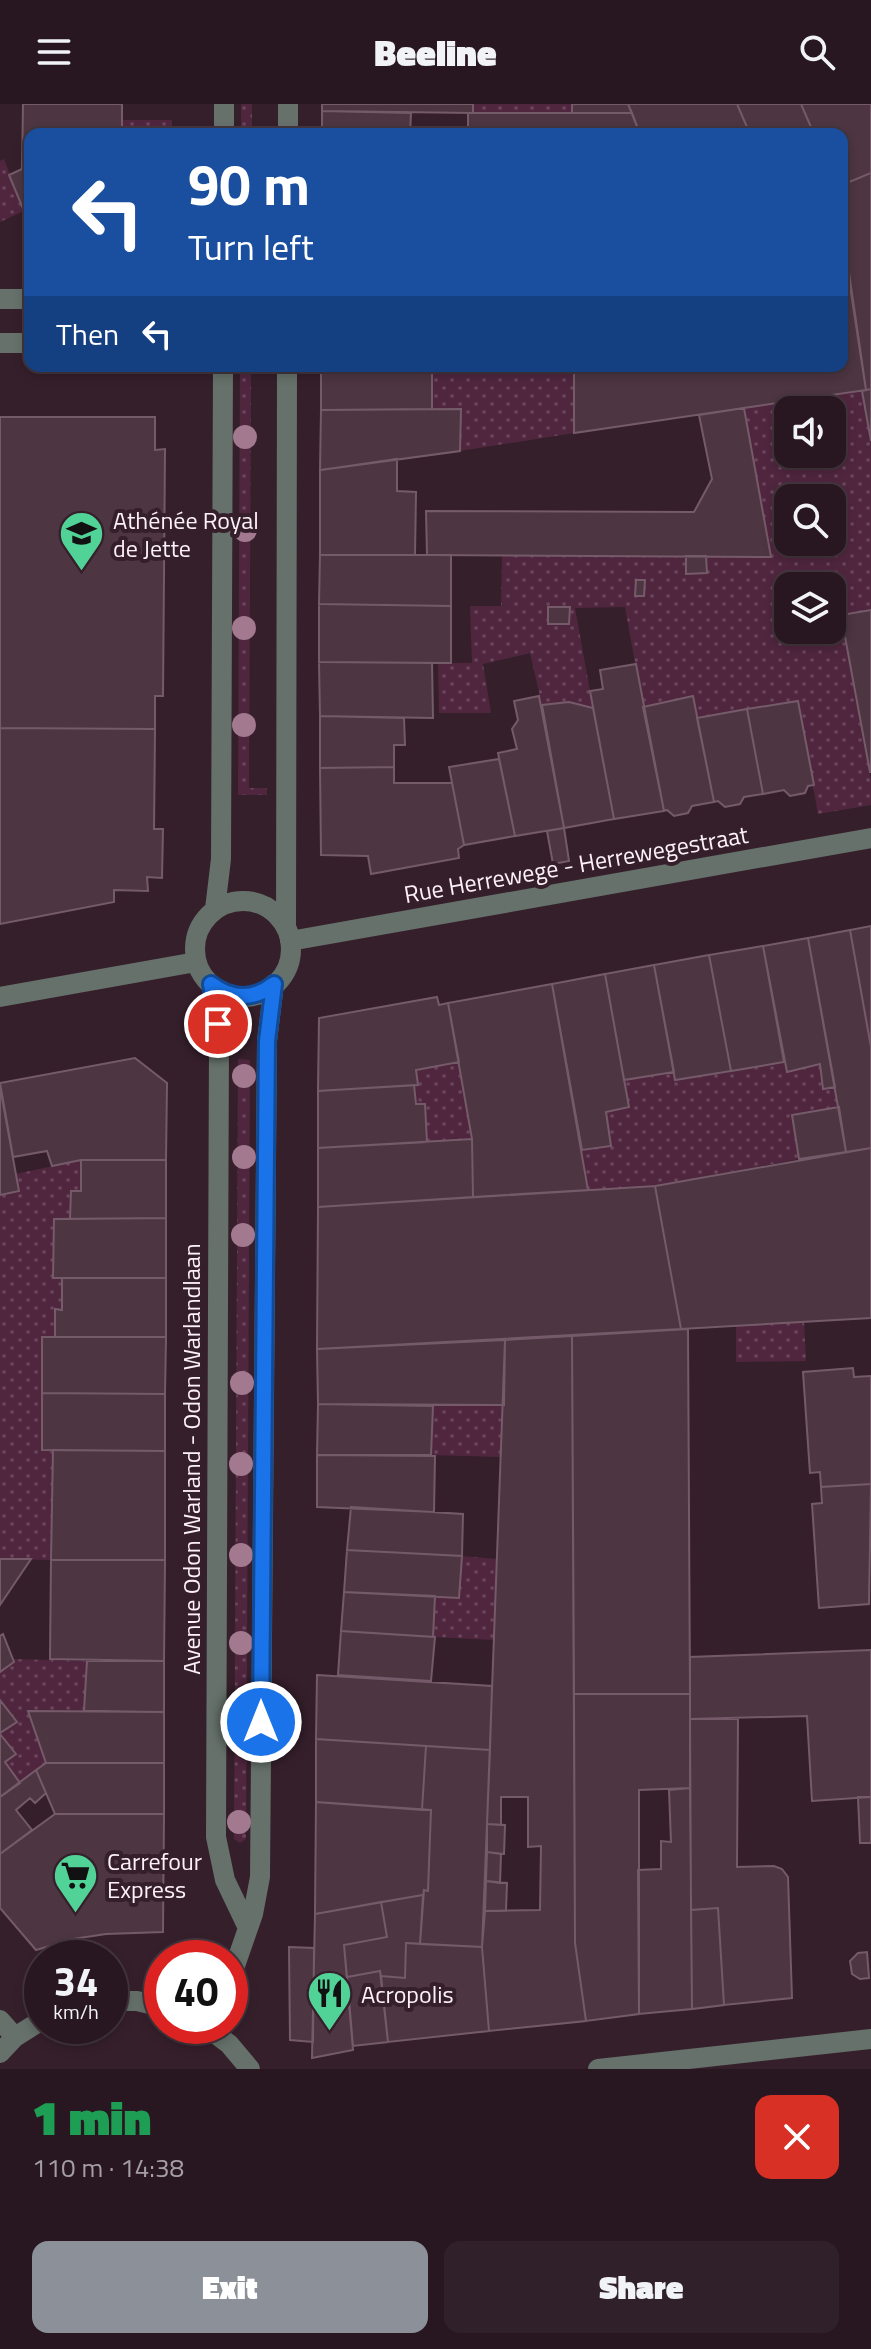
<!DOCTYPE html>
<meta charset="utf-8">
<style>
:root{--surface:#281720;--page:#302029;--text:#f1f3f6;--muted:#a59fa5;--line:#44363e;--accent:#8c9099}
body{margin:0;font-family:"Titillium Web",sans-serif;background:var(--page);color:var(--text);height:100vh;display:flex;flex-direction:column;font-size:30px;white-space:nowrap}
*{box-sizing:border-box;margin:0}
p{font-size:26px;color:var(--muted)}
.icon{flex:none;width:44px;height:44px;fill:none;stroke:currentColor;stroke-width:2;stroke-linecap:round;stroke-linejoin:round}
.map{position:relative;height:1965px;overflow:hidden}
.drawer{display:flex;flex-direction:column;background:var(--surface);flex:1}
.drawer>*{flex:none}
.top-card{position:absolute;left:24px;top:24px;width:824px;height:244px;border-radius:16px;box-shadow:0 4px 12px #0003,0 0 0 2px var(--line);background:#1a4fa0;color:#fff;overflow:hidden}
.tools{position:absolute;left:774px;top:292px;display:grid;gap:16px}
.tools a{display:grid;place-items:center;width:72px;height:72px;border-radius:16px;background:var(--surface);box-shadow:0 4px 12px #0003,0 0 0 2px var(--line);font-size:40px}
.speed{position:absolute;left:24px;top:1836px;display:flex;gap:16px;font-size:40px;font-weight:700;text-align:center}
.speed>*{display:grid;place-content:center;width:104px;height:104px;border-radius:50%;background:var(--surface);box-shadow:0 4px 12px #0003,0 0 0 2px var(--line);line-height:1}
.speed small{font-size:20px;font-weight:400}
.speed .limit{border:12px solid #d22;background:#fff;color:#111}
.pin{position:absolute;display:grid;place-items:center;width:68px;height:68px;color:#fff;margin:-34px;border:4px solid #fff;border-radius:50%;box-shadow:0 2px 8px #0007}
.me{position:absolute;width:88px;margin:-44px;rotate:0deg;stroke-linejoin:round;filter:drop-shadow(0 0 6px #0008)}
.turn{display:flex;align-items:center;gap:28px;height:168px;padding:0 32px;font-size:36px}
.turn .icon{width:104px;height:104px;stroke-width:2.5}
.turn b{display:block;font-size:56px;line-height:68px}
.then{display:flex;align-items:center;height:76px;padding:0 32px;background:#0003;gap:16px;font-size:30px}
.round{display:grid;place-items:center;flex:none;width:84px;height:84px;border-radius:16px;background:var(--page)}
.summary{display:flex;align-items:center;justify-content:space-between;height:136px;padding:0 32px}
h1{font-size:48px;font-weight:800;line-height:60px;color:#1e9e55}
.cta{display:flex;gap:16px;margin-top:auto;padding:16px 32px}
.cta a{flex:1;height:92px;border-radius:16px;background:var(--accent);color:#fff;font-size:32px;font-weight:800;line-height:92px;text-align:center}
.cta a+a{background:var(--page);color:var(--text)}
header{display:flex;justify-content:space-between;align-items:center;height:104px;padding:0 32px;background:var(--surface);font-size:36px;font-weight:800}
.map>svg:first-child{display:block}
.grass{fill:url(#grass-dots);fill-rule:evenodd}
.building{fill:#4d3542;stroke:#755b69;stroke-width:2}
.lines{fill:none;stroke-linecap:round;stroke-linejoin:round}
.minor{stroke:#65716a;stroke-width:20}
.tree{fill:#a2798f}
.route-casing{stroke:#114b97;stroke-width:20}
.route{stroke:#1a73e8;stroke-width:14}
.labels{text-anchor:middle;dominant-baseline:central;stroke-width:8;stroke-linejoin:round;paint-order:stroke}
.poi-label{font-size:24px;fill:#fdf1f7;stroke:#351f2b;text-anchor:start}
.street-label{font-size:24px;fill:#fdf1f7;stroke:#351f2b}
</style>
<header><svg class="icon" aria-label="menu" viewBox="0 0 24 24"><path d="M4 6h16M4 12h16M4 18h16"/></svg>Beeline<svg class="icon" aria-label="search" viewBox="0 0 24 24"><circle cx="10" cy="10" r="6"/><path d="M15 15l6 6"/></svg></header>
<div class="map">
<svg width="871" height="1965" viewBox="0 0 871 1965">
<defs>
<pattern id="grass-dots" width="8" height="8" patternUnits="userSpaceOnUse" patternTransform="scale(2)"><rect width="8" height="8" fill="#50263f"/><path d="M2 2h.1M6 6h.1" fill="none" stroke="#6a465c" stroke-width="1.8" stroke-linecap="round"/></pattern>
</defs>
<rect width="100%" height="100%" fill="#351f2b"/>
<path class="grass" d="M241,0H252V30H241Z
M473,0H572V9H473Z
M122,16H172V30H122Z
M4,55L24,107L0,118V57Z
M240,262H269V270H251L249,684H267V691H238Z
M432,262H574V329L460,347V306L432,305Z
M862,287L871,337V506L841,512L871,676V701L818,710L798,597L697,614L693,592L643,603L625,503L575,504L593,604L569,598L542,601L530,549L483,560L491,609H439L438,559H472L470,502H501L502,451L686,452L687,470L707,468L706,452L770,453L744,304ZM788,306H832V350H788ZM788,394H832V438H788ZM788,482H832V526H788Z
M238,955L250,956L246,1735L240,1739L234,1735Z
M459,958L472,1035L427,1038L425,1000H416L414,981H418L416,966Z
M784,958L787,968L820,960L823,985L835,983L839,1003L792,1011L799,1055L655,1082L588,1086L582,1046L611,1041L606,1008L624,976L674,968L676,976Z
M81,1056V1087L70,1115H54L53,1173L62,1174V1206H55V1233H42V1345L53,1346L51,1456L0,1455V1091L19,1087L16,1070Z
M804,1218L806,1257L736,1258V1222Z
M504,1301L501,1353L431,1351L433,1302Z
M462,1452L497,1455L494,1536L433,1533L435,1492L459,1493Z
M12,1555L87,1557L84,1607H28L46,1659L20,1679L5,1658L15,1650L0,1630L17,1618L0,1596V1568Z"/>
<path class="building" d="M23,0H122V30H30V170H25L24,107L9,71L22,65Z
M322,0H473V9L322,7Z
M572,0H628L632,9H572Z
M628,0H737L750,30H640Z
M737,0H801L814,30H750Z
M801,0H871V69L842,81V30H814Z
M322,7L411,9L410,30H322Z
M468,9H632L640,30H468Z
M871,69V285L866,286L842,120V81Z
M842,130L866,286L574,329V262H842Z
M321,262H432V305L321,306Z
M871,285V337L862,287Z
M744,304L771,453L427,451L426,407L694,408L712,375L699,311Z
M461,305L460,347L320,366L321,306Z
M0,313H155V346L165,345L163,592H155V625L0,624Z
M397,355V387L416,388L415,451H320V366Z
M320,451H451V502L319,500Z
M686,452H706L707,469L686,470Z
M636,476H645L644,492H635Z
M319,500L451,502V559L319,558Z
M548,503H570L569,520H548Z
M871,506V668H870L841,511Z
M319,558L432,559L433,614L320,612Z
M636,560L664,707L614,715L590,587L603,585L600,566Z
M539,592L564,724L515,732L498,649L517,645L512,625L518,616L514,597Z
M693,592L714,698L692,702L688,709L674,712L667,706L664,707L643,603Z
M798,597L814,681L808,682L805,689L790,692L784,686L763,690L747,605Z
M569,598L593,604L614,715L564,724L542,601Z
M747,605L763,690L744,693L740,700L725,703L718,697L714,698L697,614Z
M320,612L404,614L405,641H394V663L320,664Z
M0,624L155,625L154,725H163L162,774L147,773L148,787L114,786V798L0,820Z
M499,655L515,732L464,741L449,663Z
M394,663V679H452L464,741L458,745L459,754L371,770L368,752L321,751L320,664Z
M564,724L569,757L553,760L547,727Z
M871,822V943L850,826Z
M850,826L871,943V1044L846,1048L808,834Z
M808,834L835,983L823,985L820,960L787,968L763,842Z
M763,842L784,958L731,967L709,851Z
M709,851L731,967L675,976L654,861Z
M654,861L674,968L624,976L605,870Z
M605,870L629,1003L606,1008L611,1042L582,1046L552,880Z
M552,880L588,1086L473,1093L472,1035L448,899Z
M437,893L439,901L448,899L459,958L416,966L418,981L318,987L319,914Z
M135,954L167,979L166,1056H81L52,1062L47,1047L13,1053L0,979Z
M414,981L416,1000H425L427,1038L318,1044V987Z
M0,983L19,1087L0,1091Z
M839,1003L846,1048L799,1055L792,1011Z
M472,1035L473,1093L318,1103V1044Z
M871,1044V1214L681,1225L655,1082Z
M81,1056H166V1114L70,1115L71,1087H81Z
M655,1082L681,1225L317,1245L318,1103Z
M166,1114V1174H53L54,1115Z
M62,1174H166V1233H55V1205L62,1206Z
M688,1225L690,1590H574L572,1232Z
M572,1232L575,1839L586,1917L489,1927L482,1843L485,1807L540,1806L541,1742L528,1743V1693H501V1721L487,1720L505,1236Z
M42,1233H166L165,1290L42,1289Z
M505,1236L504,1301L318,1300L317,1245Z
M853,1264L854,1273L871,1272V1380L821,1383L820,1368L810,1369L803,1268Z
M42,1289L165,1290V1347L42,1346Z
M318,1300L433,1302L431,1351H317Z
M53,1346L165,1347V1456H51Z
M317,1351L435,1352L434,1408L317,1403Z
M871,1380L869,1500L819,1504L812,1400L822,1399L821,1383Z
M351,1403L463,1410L462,1452L347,1446Z
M347,1446L462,1452L459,1494L344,1488Z
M0,1455H31L0,1501Z
M51,1456H165L164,1557L50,1555Z
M344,1488L435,1492L433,1533L341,1527Z
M341,1527L435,1533L431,1577L338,1571Z
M3,1530L14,1558L0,1568V1532Z
M871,1546V1693L812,1697L807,1612L690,1615V1553Z
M87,1557H164V1608L84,1607Z
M317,1571L492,1582L490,1646L316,1635Z
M574,1590H690V1684L639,1686V1910L586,1917L575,1839Z
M0,1596L17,1618L0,1629Z
M28,1607L164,1608V1659H46Z
M690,1615H738L737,1763L774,1762L782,1765L788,1773L792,1894L724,1901L718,1804L691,1806Z
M0,1630L16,1650L5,1658L20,1679L0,1693Z
M316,1635L426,1642L422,1706L316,1698Z
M426,1642L490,1646L482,1843L420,1840L424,1786L428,1787L431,1706H422Z
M46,1659H164V1710H55L36,1666Z
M36,1666L46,1689L35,1699L30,1694L16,1706L32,1726L0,1750V1693Z
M690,1684L692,1905L639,1910L638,1766L661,1765V1737L671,1738L669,1686Z
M858,1693H871V1739H860Z
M316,1698L431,1706L428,1787L424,1786L423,1791L315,1810Z
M55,1710H164L163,1828L106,1830L73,1835L36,1846L0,1804V1750Z
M487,1720L505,1721L504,1750L487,1748Z
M487,1748L501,1750L500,1779L486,1777Z
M486,1777L507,1779L506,1807H485Z
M423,1791L420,1840L406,1839L405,1874L381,1872L380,1867L347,1873L344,1841L387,1833L381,1798Z
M381,1798L387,1833L344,1841L353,1946L312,1954L315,1810Z
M718,1804L724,1901L692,1905L691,1806Z
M406,1839L482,1843L489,1927L388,1938L381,1872L405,1874Z
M289,1843L314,1844L313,1938L290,1936Z
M867,1848L869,1874L860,1875L852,1870L850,1857L858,1849Z
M380,1867L388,1938L353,1942L347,1873Z"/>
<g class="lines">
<path class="minor" d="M224,30V0
M288,30V0
M0,195H30
M0,239H30
M195 845a48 48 0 1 1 96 0a48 48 0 1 1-96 0Z
M215,805L221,755L223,262
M286,824L287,262
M290,837L871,734
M211,880L216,904L219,936L216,1733L225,1776L248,1824
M0,893L196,858
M230,1876L253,1810L260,1773L267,937L274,880
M110,1897H137L162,1903
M0,1916L15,1933
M205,1922L229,1940L250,1965
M0,1949L15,1933L42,1916
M598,1965L871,1935"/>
</g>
<g class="tree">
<circle cx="245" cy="333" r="12"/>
<circle cx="245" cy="426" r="12"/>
<circle cx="244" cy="524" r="12"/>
<circle cx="244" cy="621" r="12"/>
<circle cx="244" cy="972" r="12"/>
<circle cx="244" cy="1053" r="12"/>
<circle cx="243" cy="1131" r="12"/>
<circle cx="242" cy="1279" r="12"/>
<circle cx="241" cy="1360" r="12"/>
<circle cx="241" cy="1451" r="12"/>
<circle cx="241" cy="1539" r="12"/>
<circle cx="240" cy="1628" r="12"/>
<circle cx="239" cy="1718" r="12"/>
</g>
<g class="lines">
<defs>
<path id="route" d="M218,920L211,880C232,896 254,896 274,880L267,937L261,1618"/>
</defs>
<use href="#route" class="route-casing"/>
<use href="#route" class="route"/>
</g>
<defs>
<symbol id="school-pin" viewBox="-11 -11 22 30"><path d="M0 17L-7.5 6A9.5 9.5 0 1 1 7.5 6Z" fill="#51d397" stroke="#351f2b"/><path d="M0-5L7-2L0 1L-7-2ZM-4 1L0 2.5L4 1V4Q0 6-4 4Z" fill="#111"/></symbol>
<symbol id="supermarket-pin" viewBox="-11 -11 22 30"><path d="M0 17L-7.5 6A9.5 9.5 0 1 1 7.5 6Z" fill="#51d397" stroke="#351f2b"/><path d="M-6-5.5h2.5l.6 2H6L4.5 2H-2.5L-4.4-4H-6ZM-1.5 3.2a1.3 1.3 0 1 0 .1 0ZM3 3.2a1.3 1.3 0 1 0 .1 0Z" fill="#111"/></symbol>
<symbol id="restaurant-pin" viewBox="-11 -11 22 30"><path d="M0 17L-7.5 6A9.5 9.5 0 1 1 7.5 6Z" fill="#51d397" stroke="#351f2b"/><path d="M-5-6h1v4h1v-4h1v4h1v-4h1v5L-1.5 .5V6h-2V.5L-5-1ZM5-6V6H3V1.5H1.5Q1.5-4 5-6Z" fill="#111"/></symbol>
</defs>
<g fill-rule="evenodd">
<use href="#school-pin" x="56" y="404" width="51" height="69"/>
<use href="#supermarket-pin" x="50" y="1746" width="51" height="69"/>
<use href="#restaurant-pin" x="304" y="1864" width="51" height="69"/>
</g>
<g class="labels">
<g class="poi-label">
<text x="113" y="416">Athénée Royal<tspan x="113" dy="28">de Jette</tspan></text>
<text x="107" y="1757">Carrefour<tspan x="107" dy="28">Express</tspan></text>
<text x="361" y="1890">Acropolis</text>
</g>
<g class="street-label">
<text transform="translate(576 760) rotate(-10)">Rue Herrewege - Herrewegestraat</text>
<text transform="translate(191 1355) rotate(-90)">Avenue Odon Warland - Odon Warlandlaan</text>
</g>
</g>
</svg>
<div class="tools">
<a><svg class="icon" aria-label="sound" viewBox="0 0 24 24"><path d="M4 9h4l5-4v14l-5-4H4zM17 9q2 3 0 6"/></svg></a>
<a><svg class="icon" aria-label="search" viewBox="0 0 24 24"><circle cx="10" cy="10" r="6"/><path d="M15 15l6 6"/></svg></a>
<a><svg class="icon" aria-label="layers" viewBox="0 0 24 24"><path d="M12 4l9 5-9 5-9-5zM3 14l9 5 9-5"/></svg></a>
</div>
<div class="speed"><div>34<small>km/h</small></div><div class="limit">40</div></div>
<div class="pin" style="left:218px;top:920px;background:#d93025"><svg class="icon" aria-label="arrive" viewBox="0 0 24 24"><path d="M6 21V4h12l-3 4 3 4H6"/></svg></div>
<svg class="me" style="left:261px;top:1618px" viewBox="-20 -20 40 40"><circle r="17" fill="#1a73e8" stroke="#fff" stroke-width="3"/><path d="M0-11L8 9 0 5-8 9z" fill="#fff"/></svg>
<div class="top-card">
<div class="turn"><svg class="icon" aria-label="left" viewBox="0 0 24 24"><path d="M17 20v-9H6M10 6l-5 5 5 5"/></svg><div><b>90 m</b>Turn left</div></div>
<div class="then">Then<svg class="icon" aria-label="left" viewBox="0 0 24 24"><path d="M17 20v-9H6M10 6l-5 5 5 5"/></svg></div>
</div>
</div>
<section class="drawer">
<div class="summary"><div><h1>1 min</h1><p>110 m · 14:38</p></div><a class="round" style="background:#d93025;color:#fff"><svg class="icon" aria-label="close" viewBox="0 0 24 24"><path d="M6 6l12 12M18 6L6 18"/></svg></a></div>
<div class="cta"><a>Exit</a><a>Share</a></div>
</section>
